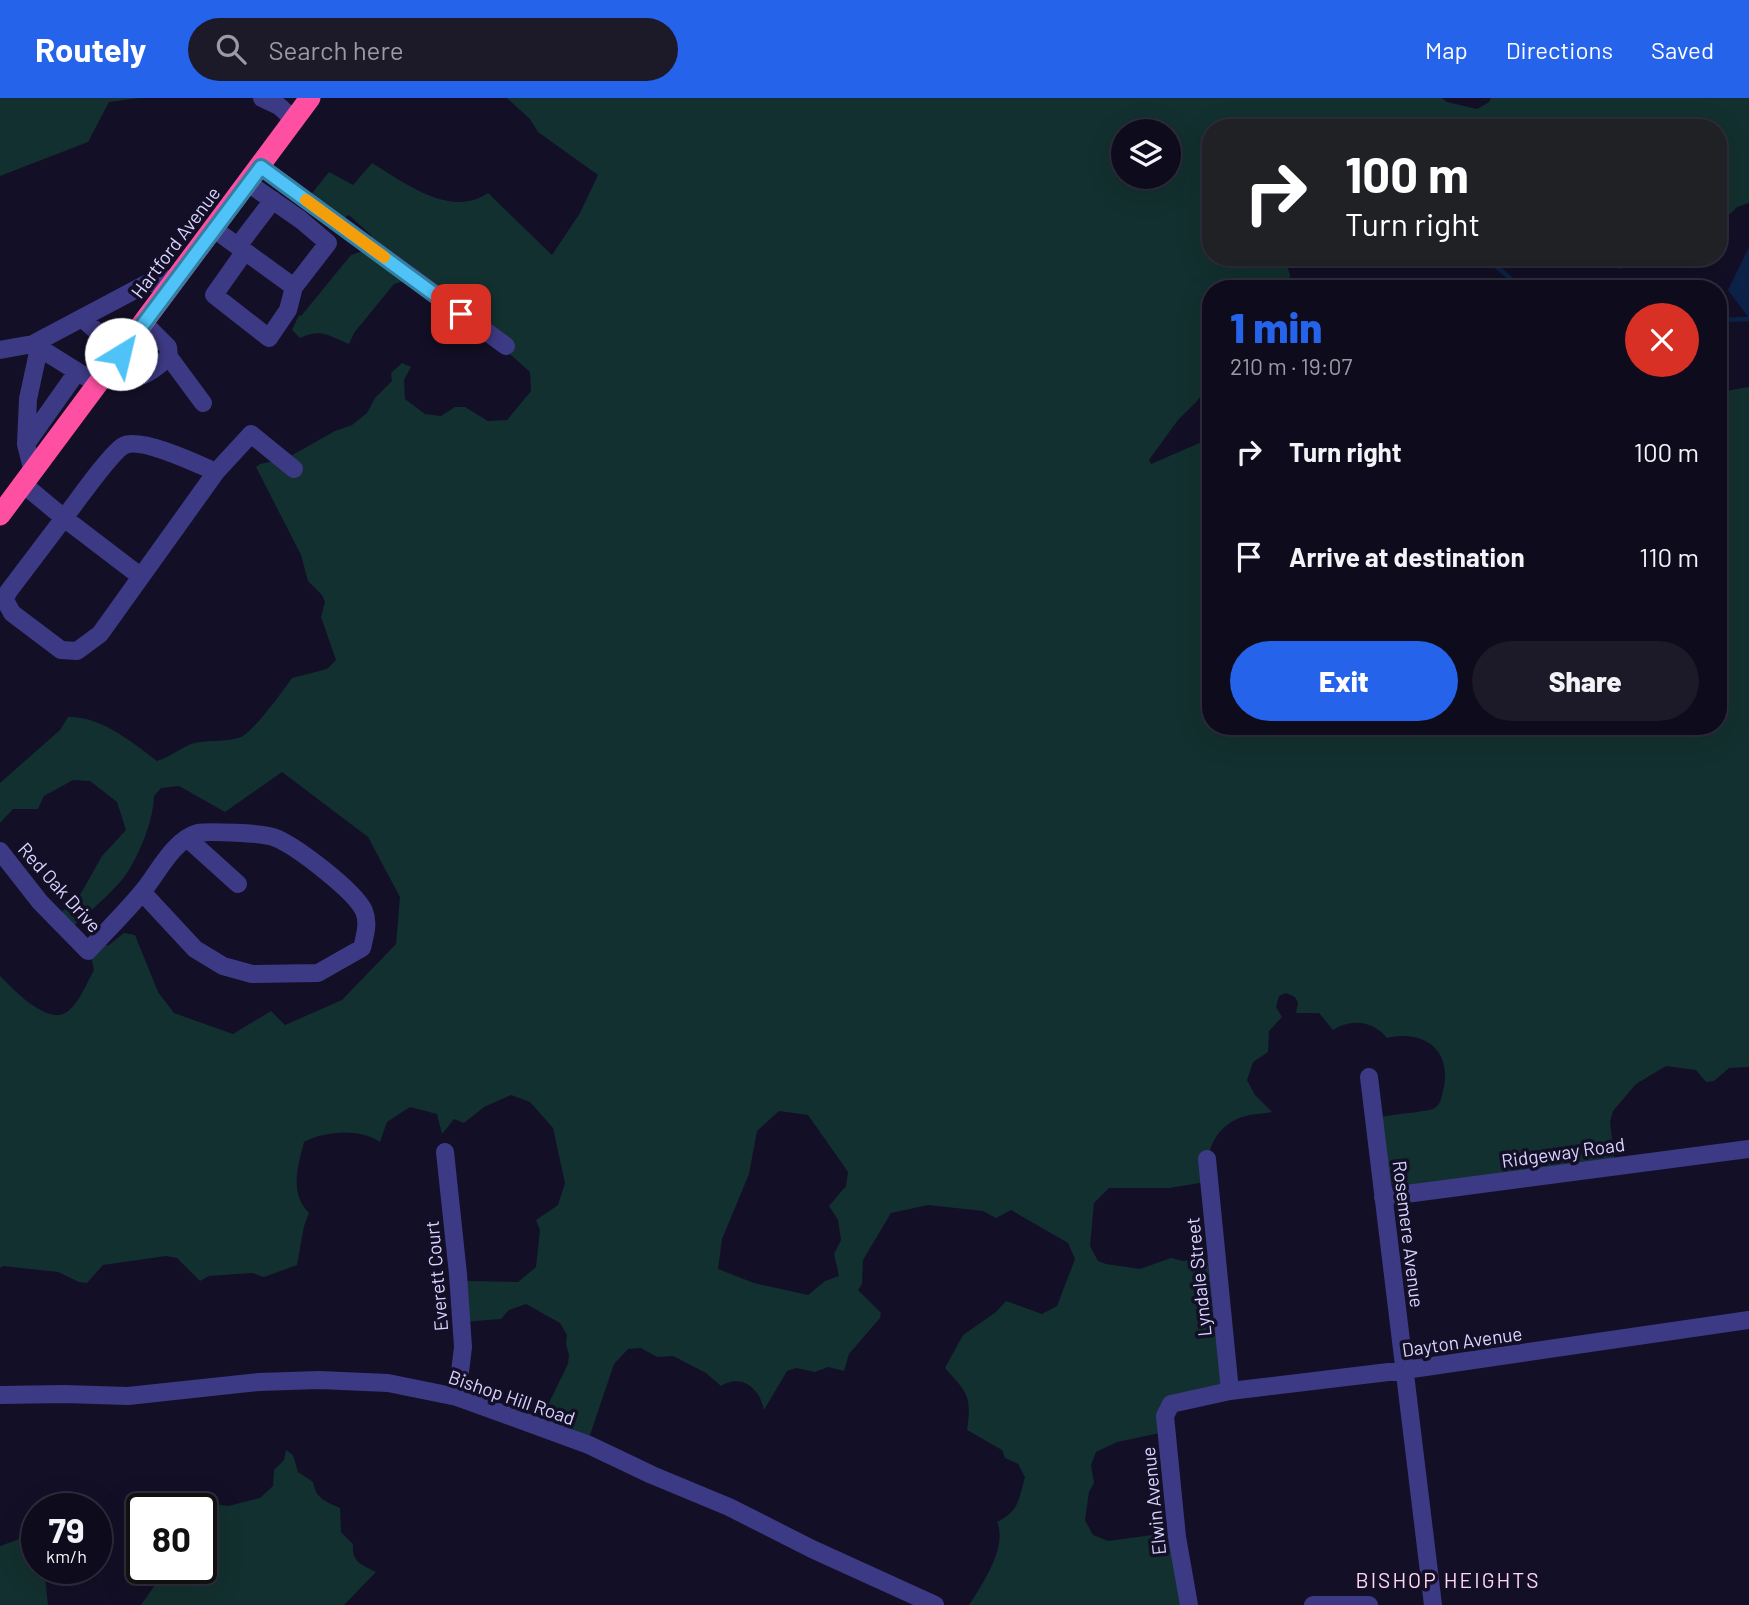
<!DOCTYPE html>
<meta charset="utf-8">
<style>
:root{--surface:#0e0b1c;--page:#1c1929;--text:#f1f3f6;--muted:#9b9ba3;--line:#2e2b3b;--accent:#2563eb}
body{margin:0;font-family:Barlow,sans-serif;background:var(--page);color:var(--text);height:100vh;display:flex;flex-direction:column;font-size:26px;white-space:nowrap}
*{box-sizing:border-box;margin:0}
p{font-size:23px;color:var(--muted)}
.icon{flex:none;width:38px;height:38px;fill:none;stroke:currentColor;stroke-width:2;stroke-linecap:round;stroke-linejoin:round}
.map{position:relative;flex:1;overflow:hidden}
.panel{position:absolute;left:1202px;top:182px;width:525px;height:455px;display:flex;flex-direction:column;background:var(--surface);border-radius:28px;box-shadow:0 7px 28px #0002,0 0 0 2px var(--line)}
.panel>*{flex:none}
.hud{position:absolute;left:1202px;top:21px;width:525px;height:147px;border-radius:28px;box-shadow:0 7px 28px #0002,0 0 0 2px var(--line);background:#202124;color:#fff;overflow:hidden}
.fabs{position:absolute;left:1111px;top:21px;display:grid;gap:14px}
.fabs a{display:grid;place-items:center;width:70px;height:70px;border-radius:50%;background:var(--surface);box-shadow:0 7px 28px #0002,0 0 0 2px var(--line);font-size:35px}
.speed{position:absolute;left:21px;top:1395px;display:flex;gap:14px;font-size:35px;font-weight:700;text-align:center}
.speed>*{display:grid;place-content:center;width:91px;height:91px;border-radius:50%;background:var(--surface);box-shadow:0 7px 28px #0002,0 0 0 2px var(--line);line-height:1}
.speed small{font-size:18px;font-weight:400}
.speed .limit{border:4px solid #111;border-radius:10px;background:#fff;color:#111}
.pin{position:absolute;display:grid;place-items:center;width:60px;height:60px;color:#fff;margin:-30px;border-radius:14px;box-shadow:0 4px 10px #0006}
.me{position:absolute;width:77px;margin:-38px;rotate:36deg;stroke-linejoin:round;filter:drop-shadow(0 0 5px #0008)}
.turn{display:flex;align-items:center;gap:24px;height:147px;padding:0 28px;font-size:32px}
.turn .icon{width:91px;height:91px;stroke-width:2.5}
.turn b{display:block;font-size:49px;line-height:60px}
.round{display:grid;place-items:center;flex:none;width:74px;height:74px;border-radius:37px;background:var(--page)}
.summary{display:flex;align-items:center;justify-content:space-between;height:119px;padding:0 28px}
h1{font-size:42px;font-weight:800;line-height:52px;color:var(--accent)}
.primary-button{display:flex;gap:14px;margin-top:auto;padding:14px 28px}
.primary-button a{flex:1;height:80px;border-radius:42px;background:var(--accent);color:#fff;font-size:28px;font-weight:800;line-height:80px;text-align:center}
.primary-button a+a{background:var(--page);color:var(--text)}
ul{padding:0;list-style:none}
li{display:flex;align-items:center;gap:21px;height:105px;padding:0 28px}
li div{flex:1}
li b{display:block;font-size:26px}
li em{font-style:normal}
header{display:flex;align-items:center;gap:42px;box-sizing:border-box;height:98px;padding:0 35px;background:var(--accent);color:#fff}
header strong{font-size:33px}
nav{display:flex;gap:38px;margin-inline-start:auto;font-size:24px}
.search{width:490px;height:63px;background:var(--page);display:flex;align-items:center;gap:18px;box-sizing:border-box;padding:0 24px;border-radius:38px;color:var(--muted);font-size:26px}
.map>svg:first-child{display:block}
.green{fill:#12302f;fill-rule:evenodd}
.water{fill:#0c2248}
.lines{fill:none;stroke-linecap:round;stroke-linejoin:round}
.stream{stroke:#0c2248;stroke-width:4.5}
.minor{stroke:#3d3a85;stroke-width:18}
.highway{stroke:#ff4fa3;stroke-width:21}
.route-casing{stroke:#337fa1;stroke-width:18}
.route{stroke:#4fc3f7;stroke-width:12}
.slow{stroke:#f59e0b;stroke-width:12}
.labels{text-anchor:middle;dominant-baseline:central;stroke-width:7;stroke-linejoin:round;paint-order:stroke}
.street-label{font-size:19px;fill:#d9d4ff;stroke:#130f26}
.neighbourhood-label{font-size:21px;letter-spacing:2px;fill:#ffd6f0;stroke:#130f26}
</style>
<header>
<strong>Routely</strong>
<div class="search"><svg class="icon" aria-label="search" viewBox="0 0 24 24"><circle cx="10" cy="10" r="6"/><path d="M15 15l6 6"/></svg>Search here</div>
<nav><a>Map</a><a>Directions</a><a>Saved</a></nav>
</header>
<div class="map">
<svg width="1749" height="1507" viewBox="0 0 1749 1507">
<rect width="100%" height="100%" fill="#130f26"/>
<path class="green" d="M0,0H140L109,4L88,44L0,78Z
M507,0H1442L1447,4L1477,11L1489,4L1491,0H1749V105L1737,109L1730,116L1719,114L1718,30H1211V159H1287L1285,162L1290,177L1289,191H1211V284L1197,303L1178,322L1149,362L1151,366L1211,340V628H1718L1719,294L1749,289V969L1729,970L1714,983L1706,984L1696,972L1666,968L1636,986L1613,1013L1610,1024L1615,1066L1389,1097L1380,1019C1389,1017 1430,1013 1433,1011C1441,1007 1441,1000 1443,993C1453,953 1425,931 1387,940C1373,923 1352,920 1333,932L1319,915H1296L1298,905L1295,899L1286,895L1279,898L1276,909L1282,919L1269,933L1268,954L1253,964L1247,982L1255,997L1272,1014C1262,1016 1249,1016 1239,1020C1211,1032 1206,1058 1206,1084L1169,1090H1109L1094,1105L1090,1148L1098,1163L1106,1166L1140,1171L1171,1160L1183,1163L1214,1160L1229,1291L1172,1304L1165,1334L1117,1344L1096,1354L1091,1367L1094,1385L1089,1394L1085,1422L1093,1437L1108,1443L1174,1434L1188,1507H969C982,1487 1008,1448 997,1424C1019,1413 1019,1401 1025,1379L1018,1366L1005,1360L1002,1352L967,1332C972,1297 967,1295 945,1270L963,1237L996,1214L1006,1203L1042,1216L1057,1208L1075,1161L1068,1145L1011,1112L996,1120L983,1113L928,1107L891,1115L863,1162L862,1186L858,1192L881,1215L880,1220L849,1256L844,1273L828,1269L815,1274L796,1270L787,1273L764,1312C760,1291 742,1275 721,1288L706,1275L673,1258L657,1259L641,1250L628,1251L614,1266L588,1343L539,1325L568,1266L569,1257L566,1246L567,1237L560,1225L526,1206L509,1212L501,1221L463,1224L465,1183L518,1184L536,1169L540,1132L536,1122L558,1107L565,1085L553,1030L530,1004L511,997L484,1009L464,1025L454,1021L442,1036L437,1016L410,1009L387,1024L380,1044C359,1030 326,1033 304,1044C298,1068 289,1095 309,1115L304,1128L297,1167L264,1179L252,1175L209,1178L200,1183L177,1160L166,1158L103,1167L87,1185L79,1184L58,1174L3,1168L0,1170V878C13,891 43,923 63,916C77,911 87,884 94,872L89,849L109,847L124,835L135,837L158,894L174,915L233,936L271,913L285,927L342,902L396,846L400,799L368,739L282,674L225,714L179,688L161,690L154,698C154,722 137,764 121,783C106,800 87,816 70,831L56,819L80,797L102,758L126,732L117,704L90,683L73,682L44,698L38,711H13L0,725V685L60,632L68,619C101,618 132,644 157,663C170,659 179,651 191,646C205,641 226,645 241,639C253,634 283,593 292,580L327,571L336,562L321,519L325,504L322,497L308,483L301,457L256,369L260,366L287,360L335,333L352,327L367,315L375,300L392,283L391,275L402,265L411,269L404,282L405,301L425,316L441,318L455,309H465L488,323L507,322L531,293L530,274L504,251L411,181L394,186L354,235L349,246C328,238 323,230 300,240L292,232L299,217L301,218L351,157L363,153L372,138L349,117L339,123L309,99L329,74L353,87L372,65C404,84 450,121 488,95L552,157L580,115L598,77L538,34L530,21ZM1124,33H1169V79H1124ZM779,1013L808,1017L848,1074L846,1088L829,1108L838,1122L841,1142L834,1156L839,1178L825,1183L808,1197L754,1185L718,1171L722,1141L749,1076L757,1033Z
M1588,159H1642L1621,171Z
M286,1352L293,1357L298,1374L313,1384C316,1401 325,1403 340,1410L341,1434L353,1446C352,1465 361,1466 376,1474L344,1507H141L167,1470H201V1410H181V1405L202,1394L214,1406L228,1408L260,1400L273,1388L274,1372L284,1362Z
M28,1438L37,1441V1470H50L45,1479L48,1507H0V1448Z"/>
<path class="water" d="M1749,149V220L1728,192Z"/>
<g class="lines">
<path class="stream" d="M1485,159L1523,191
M1718,222L1749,221"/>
<path class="minor" d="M262,0L279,8L294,22
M261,69L506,248
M214,131L294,189
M238,148L273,102
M245,153L214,197L269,240L288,212L294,189L328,145L301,122L248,85
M82,220L121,256
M33,246L86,279
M0,252L33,246L146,186L178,179
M169,259L203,305
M109,272C138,286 145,278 169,259L168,249L143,224
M26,346L77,274
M33,374L26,346L28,301L39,250
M23,386L64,420C76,405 109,357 123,348C139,338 198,366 216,374L251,336L294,371
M140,478L64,420L8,494L5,502L12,515L61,552L77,553L100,536L216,374
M187,740L238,786
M0,753L40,804L88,853C106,833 126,814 143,793C158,775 173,742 198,735C208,733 263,735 273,739C294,746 355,793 364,813C369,825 365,837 362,850L318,875L252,876L223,868L195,851L142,794
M1369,979L1433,1507
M445,1054L458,1176L463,1249L457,1299
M1207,1061L1230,1293
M1383,1099L1749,1051
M0,1297L64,1296L128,1298L259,1284L319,1282L388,1285L457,1299L589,1347L652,1377L729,1409L812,1451L935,1507
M1189,1507L1177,1439L1165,1318L1171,1306L1230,1293L1405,1272L1749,1222
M1313,1507H1369"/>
<path class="highway" d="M0,417L310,0"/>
</g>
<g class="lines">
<defs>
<path id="route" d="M121,256L261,69L461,216"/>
</defs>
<use href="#route" class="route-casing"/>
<use href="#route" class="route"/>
<path class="slow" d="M306,102L384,159"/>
</g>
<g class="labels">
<g class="street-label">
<text transform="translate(175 144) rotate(-53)">Hartford Avenue</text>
<text transform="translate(60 789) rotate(48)">Red Oak Drive</text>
<text transform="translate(1563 1054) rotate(-8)">Ridgeway Road</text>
<text transform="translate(1409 1136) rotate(83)">Rosemere Avenue</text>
<text transform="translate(436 1178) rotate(-95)">Everett Court</text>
<text transform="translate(1198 1179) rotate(-96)">Lyndale Street</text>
<text transform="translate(1462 1243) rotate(-8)">Dayton Avenue</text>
<text transform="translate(512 1299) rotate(19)">Bishop Hill Road</text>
<text transform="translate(1153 1403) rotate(-96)">Elwin Avenue</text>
</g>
<g class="neighbourhood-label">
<text x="1448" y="1481">BISHOP HEIGHTS</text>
</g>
</g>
</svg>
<div class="fabs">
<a><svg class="icon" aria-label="layers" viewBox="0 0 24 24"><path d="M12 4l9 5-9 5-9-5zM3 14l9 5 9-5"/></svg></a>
</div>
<div class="speed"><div>79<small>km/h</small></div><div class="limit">80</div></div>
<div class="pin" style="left:461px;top:216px;background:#d93025"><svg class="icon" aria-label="arrive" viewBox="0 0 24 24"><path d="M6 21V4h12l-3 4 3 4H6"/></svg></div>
<svg class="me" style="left:121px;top:256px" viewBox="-20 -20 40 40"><circle r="19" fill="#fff"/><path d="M0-13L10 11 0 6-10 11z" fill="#4fc3f7"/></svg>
<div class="hud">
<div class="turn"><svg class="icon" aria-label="right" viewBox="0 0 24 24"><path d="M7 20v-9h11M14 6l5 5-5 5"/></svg><div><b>100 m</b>Turn right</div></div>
</div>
<section class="panel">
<div class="summary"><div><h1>1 min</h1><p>210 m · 19:07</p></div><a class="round" style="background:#d93025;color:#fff"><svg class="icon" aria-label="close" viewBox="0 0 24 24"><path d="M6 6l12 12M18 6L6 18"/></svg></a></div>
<ul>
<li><svg class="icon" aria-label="right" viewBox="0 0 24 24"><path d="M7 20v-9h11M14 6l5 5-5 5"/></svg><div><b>Turn right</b></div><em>100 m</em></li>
<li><svg class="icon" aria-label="arrive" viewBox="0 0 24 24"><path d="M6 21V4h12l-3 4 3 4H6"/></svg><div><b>Arrive at destination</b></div><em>110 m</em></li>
</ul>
<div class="primary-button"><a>Exit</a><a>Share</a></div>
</section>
</div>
